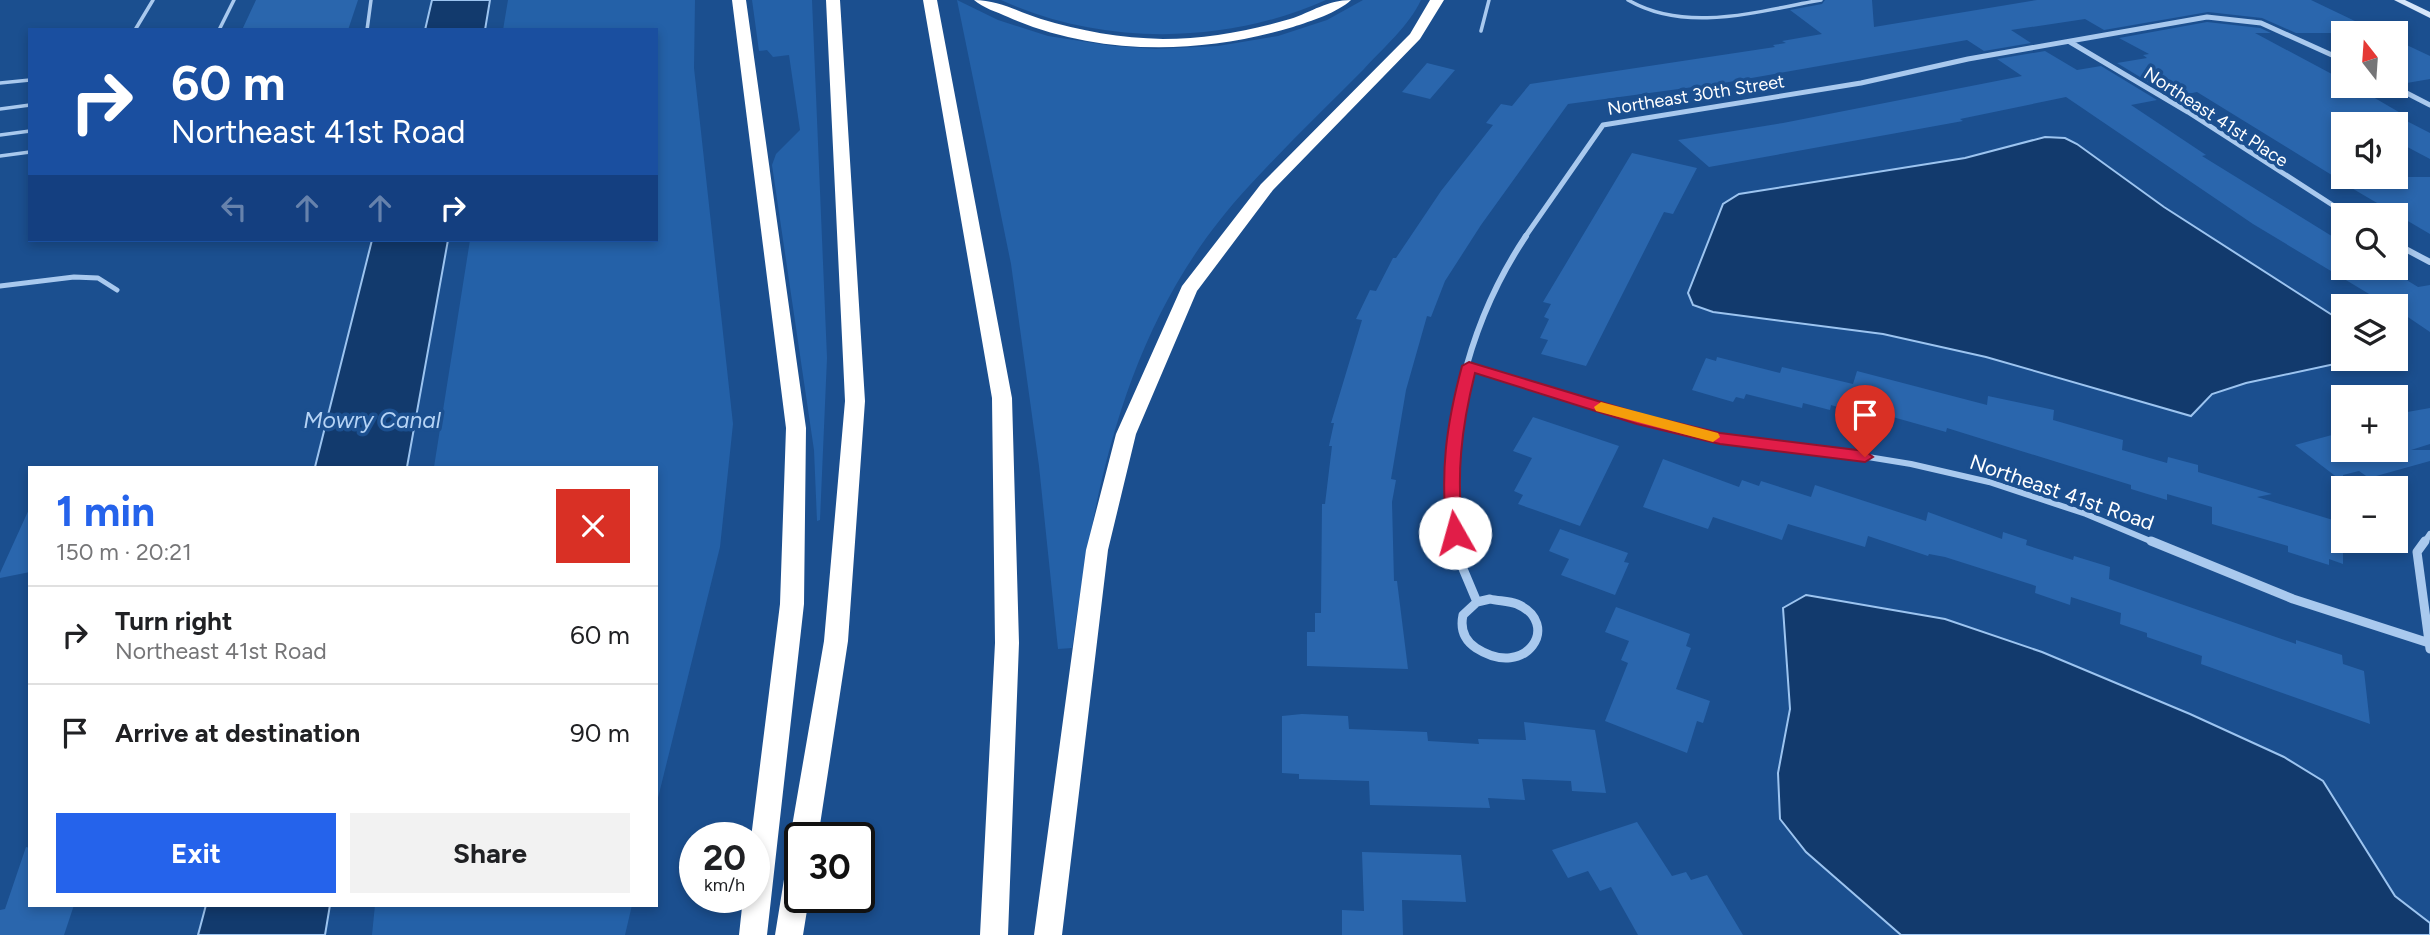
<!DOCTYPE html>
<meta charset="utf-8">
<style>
:root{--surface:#fff;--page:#f2f2f2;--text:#202124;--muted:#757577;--line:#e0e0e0;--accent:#2563eb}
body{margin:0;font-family:Figtree,sans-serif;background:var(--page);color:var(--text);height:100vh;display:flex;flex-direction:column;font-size:26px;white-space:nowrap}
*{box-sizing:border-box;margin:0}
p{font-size:23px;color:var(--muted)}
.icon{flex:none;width:38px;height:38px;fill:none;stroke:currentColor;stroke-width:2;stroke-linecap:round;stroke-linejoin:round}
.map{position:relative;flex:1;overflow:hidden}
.panel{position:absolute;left:28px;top:466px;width:630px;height:441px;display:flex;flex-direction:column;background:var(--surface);border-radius:0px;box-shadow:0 4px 10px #0003}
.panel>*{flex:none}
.banner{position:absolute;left:28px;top:28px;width:630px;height:214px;border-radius:0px;box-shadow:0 4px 10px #0003;background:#1a4fa0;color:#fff;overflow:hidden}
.needle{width:46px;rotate:343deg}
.fabs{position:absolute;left:2331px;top:21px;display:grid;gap:14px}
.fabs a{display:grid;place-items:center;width:77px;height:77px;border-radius:0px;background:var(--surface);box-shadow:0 4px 10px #0003;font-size:35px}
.speed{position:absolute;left:679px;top:822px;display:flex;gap:14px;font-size:35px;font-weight:700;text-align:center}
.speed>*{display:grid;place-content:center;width:91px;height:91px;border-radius:50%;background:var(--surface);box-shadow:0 4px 10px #0003;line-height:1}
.speed small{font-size:18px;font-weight:400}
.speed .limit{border:4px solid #111;border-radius:10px;background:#fff;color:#111}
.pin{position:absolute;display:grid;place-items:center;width:60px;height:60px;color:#fff;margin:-72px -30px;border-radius:50% 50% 50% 0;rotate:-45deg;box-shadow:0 0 7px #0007}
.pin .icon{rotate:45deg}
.me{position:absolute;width:77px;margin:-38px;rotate:353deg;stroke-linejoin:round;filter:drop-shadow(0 0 5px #0008)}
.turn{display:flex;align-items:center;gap:24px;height:147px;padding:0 28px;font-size:32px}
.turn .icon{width:91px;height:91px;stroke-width:2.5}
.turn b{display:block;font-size:49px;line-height:60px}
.lanes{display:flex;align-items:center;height:66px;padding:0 28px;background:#0003;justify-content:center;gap:35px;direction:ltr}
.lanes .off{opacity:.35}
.round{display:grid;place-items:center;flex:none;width:74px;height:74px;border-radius:0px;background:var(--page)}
.head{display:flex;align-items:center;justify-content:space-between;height:119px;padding:0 28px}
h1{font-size:42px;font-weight:700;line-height:52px;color:var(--accent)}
.cta{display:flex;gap:14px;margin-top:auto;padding:14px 28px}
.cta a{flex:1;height:80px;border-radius:0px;background:var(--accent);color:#fff;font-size:28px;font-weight:700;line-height:80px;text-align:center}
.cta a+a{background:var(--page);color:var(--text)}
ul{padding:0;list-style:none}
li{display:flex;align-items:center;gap:21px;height:98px;padding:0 28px;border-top:2px solid var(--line)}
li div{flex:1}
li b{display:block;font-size:26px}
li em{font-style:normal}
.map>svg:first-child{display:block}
.green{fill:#2461a8}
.water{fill:#123a6d;stroke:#9cc4f0;stroke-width:2}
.building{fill:#2a66ad}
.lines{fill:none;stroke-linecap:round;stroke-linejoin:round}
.lane-far1{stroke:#a9c9ee;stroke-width:3.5}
.lane{stroke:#a9c9ee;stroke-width:5}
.street-far2{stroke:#a9c9ee;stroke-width:5}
.street-far1{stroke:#a9c9ee;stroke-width:6}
.street{stroke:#a9c9ee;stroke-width:9}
.secondary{fill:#d6e6fa;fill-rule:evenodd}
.highway{fill:#fff;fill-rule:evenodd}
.route{fill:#e11d48;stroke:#92132f;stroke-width:2}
.slow{fill:#f59e0b}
.labels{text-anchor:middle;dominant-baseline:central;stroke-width:7;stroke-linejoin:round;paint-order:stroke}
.far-street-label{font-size:18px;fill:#fff;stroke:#1b4f8f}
.street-label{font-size:21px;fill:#fff;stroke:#1b4f8f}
.water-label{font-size:23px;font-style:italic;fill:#b5d3f5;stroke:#1b4f8f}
</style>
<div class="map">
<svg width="2430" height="935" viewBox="0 0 2430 935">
<rect width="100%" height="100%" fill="#1b4f8f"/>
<path class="green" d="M508,0H695L694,68L733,424L720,547L656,806V467H434L470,240H656V30H503Z
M752,0H812L827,358L820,520L817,521L814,450L772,165L776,154L800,130L789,55L773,57L767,50L759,51Z
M957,0L998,20L1048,36L1113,46L1156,49L1218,46L1278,36L1327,20L1363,0H1421C1409,26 1383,48 1364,69C1325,108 1286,146 1249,186C1127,317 1096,478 1072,648L1058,649L1039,466L1011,264Z
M1001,0H1326C1225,45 1102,46 1001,0Z
M375,905H632L625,935H372Z"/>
<path class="water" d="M432,0H490L485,30H425Z
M2045,137L2065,138L2077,144L2164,207L2343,322V359H2358L2246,383L2212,394L2191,416L1986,357L1883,334L1713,312L1693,305L1688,293L1723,204L1739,194L1965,158Z
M372,240H448L407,467H315Z
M1806,595L1945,619L2042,652L2190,714L2284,757L2323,781L2395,896L2430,923V935H1901L1806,852L1780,819L1778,773L1790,709L1783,608Z
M206,905H330L325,935H198Z"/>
<path class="building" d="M256,0H358L348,30H242Z
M1825,0H1872L1874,27L2037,0H2311L2380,33H2296L2262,18L2208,12L2104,30L2085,19L2011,30L2031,43L1984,51L1967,40L1723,83L1568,104L1481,225L1445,281L1431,317L1427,316L1406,390L1391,479L1396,480L1392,502L1394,581H1397L1408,669L1307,666V632H1315V613H1321L1322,504H1325L1332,446H1329L1334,423H1331L1362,320L1356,319L1370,290L1376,291L1393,258H1396L1441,191L1493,125L1486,123L1501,104L1512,106L1530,84L1775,47L1773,45L1786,43L1782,41L1822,34L1790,10L1822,4Z
M2207,22L2260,28L2271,33H2255L2343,80V86H2354L2404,115L2397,116L2430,133V159L2396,141V124H2366L2343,112V182L2197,92L2173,97L2117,63L2147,58L2143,55L2149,54L2119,38Z
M2396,40L2430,56V79L2401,84L2396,82Z
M2045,51L2077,70L2101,66L2157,100L2131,105L2206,155L2202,156L2343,243V268H2387L2418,287L2430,285V332L2396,309V306H2389L2253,224L2066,97L1960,119L1963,121L1709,167L1678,140L1783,123L2022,76L1997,59Z
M1427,63L1455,70L1430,99L1402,92Z
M1632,153L1697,168L1673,214L1664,212L1586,366L1541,354L1548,340L1540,338L1549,319L1544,317L1551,304L1543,302Z
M2374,177H2430V234L2343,183Z
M1717,357L1780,373L1782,367L1853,384L1857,371L1987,405L1988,396L2054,410L2053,420L2123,440L2122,450L2167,463L2168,457L2198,465V472L2272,494L2257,497L2333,520L2332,523L2343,527V564L2329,559V565L2288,552V546L2212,524V507L2167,494V500L2131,489V485L1947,428L1946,432L1882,414L1880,420L1831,405L1830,410L1803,403L1802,408L1746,394L1744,399L1736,397L1733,402L1692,390L1706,358L1716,361Z
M2430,408V444L2411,450H2430V461L2369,478L2359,471L2343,475V482L2295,445L2343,432V450H2396V414Z
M1533,417L1619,446L1580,526L1518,504L1523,495L1514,491L1532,458L1513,451Z
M1663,459L1739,487L1742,480L1759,486L1761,481L1811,497L1815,485L1926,521L1928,512L2002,539L2003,532L2027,540L2026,545L2073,560L2074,556L2110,567L2109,579L2296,644V640L2342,655L2343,664L2364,671L2370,724L2201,664L2202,656L2147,637V633L2120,624L2121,613L2071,597L2070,605L2035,593L2036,586L1945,557L1929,554L1928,556L1868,536L1865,547L1788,524L1782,540L1713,517L1708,529L1643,507Z
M30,507V572L0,578V573Z
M1560,529L1628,553L1624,562L1629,563L1615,595L1561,575L1569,559L1549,551Z
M1616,607L1690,634L1686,646L1691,648L1676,689L1710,701L1703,723L1697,721L1687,753L1605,721L1628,663L1621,660L1629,641L1605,632Z
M1302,714L1348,716L1349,729L1427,732L1428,741L1479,744L1478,739L1526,740L1524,722L1595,730L1606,793L1572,791L1571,781L1522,779L1525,800L1488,798L1490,808L1370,805L1369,781L1299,779V774L1282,773V716Z
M1637,822L1672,876L1686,872L1691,880L1707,875L1743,935H1638L1611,887L1600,891L1588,871L1568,878L1552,850Z
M26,847L30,848V905H74L64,935H0V910L5,909Z
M1362,852L1461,855L1466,902L1402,900L1403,935H1342V910L1364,911Z"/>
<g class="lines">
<path class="lane-far1" d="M1628,0C1687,34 1758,11 1821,0
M135,30L153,0
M219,30L234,0
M367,30L371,0
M1481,31L1489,0
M0,83L30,80
M0,109L30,105
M0,135L30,131
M0,156L30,152"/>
<path class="lane" d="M0,286L74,277L98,278L117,290"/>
<path class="street-far2" d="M2070,42L2188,112L2348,215
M2393,86L2430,105
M1525,237L1603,125L1861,83L1968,59L2207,17L2261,23L2343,60"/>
<path class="street-far1" d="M2396,244L2430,262
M1469,366L1642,420L1720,439L1819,449L1911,464L1989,482L2086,514L2155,543
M1456,543C1436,441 1469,321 1526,236
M2424,543L2430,534"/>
<path class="street" d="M1456,541L1461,564L1477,602
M2151,541L2293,599L2429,643
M2425,541L2417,552L2430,649
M1490,599C1498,601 1509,601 1517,604C1562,623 1527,681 1476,648C1464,640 1460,629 1463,615L1477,602Z"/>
<path class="secondary" d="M2394,0H2405L2430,12V18Z"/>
<path class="highway" d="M732,0H746L806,428L804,604L767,935H739L743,898H754V838H751L780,604L786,428Z
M826,0H840L865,401L848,641L818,838H800V849L794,847L790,838L824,641L845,401Z
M923,0H937L1012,398L1019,643L1008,935H980L995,643L992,398Z
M974,0C999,0 1018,12 1041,19C1080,31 1121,38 1163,39C1206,39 1248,31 1290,19C1312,12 1327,0 1351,0C1337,13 1311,21 1293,27C1201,55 1096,56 1008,17C997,12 983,8 974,0Z
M1430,0H1444L1420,39L1273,190L1197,291L1136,434L1108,550L1062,935H1034L1086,550L1116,434L1182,286L1261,184L1410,34Z
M800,855V898H809L803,935H775L786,867L790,858Z"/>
</g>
<path class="route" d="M1469,362L1644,415L1720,433L1865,451L1873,457L1865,462L1720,444L1637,424L1475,373C1461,429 1456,476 1463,533L1455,540L1447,533C1440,472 1446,426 1462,366Z"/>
<path class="slow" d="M1601,402L1718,433L1720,437L1713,442L1596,411L1594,407Z"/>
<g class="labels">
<g class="far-street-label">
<text transform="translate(1696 95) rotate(-9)">Northeast 30th Street</text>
<text transform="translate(2216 117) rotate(33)">Northeast 41st Place</text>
</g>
<g class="street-label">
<text transform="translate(2062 492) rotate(19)">Northeast 41st Road</text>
</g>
<g class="water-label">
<text x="372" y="420">Mowry Canal</text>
</g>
</g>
</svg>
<div class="fabs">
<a><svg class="needle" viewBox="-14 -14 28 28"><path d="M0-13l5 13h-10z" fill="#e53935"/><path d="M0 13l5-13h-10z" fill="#757577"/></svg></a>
<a><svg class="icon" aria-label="sound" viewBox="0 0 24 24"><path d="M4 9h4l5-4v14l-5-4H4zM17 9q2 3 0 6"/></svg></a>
<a><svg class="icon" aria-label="search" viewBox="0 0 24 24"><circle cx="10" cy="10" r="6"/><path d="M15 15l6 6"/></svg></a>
<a><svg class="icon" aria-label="layers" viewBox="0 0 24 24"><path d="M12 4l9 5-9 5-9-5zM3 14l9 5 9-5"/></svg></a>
<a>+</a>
<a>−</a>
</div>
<div class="speed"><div>20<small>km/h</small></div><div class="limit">30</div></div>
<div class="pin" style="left:1865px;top:457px;background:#d93025"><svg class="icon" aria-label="arrive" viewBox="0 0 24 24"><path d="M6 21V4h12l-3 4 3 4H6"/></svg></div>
<svg class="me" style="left:1455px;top:533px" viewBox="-20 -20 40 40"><circle r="19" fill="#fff"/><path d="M0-13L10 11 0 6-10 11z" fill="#e11d48"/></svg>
<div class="banner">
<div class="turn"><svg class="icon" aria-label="right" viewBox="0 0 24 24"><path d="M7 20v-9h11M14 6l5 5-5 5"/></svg><div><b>60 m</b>Northeast 41st Road</div></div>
<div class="lanes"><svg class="icon off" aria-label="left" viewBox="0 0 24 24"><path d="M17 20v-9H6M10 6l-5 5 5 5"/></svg><svg class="icon off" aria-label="ahead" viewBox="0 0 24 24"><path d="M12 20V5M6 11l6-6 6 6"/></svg><svg class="icon off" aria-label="ahead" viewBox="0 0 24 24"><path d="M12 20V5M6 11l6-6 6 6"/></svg><svg class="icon" aria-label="right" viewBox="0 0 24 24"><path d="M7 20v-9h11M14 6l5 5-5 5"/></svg></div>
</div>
<section class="panel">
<div class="head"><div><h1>1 min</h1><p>150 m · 20:21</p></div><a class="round" style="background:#d93025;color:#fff"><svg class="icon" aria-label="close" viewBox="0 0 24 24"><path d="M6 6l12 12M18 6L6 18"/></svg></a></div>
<ul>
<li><svg class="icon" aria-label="right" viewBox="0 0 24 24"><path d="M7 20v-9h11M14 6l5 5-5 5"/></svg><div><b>Turn right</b><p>Northeast 41st Road</p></div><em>60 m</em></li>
<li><svg class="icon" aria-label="arrive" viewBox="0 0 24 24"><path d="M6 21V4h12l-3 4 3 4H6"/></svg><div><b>Arrive at destination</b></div><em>90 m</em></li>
</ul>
<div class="cta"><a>Exit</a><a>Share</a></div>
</section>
</div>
